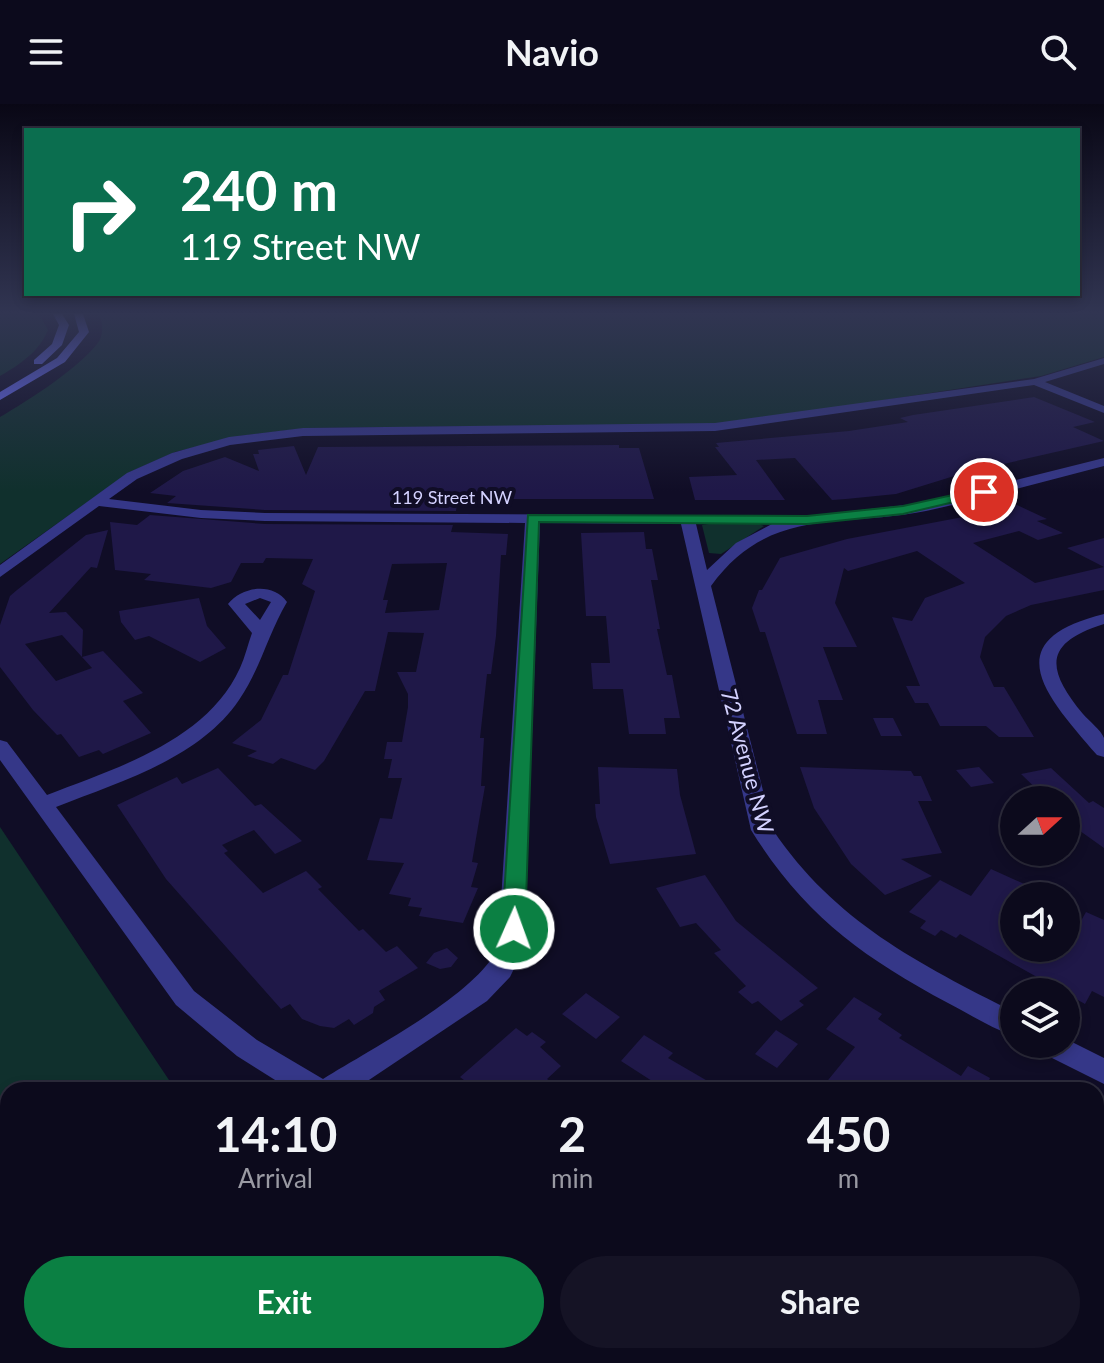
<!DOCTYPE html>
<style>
:root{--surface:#0c0a1c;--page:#151325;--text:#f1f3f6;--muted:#9a9aa3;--line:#2c2b3b;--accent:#0b8043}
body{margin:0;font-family:Lato,sans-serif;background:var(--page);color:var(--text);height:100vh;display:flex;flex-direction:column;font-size:30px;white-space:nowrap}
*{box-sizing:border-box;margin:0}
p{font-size:26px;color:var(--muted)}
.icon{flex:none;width:44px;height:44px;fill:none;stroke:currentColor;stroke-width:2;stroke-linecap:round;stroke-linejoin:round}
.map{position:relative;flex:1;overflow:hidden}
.sheet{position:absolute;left:0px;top:978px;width:1104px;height:282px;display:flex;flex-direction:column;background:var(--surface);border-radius:24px 24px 0 0;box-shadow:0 4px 12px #0003,0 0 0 2px var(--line)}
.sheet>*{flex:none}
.guide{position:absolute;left:24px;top:24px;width:1056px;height:168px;border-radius:0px;box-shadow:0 4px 12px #0003,0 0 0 2px var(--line);background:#0b6e4f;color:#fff;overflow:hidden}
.needle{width:52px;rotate:69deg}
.fabs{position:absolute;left:1000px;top:682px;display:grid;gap:16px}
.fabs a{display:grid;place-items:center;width:80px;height:80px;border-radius:50%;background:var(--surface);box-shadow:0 4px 12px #0003,0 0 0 2px var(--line);font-size:40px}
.pin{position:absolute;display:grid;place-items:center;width:68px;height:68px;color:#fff;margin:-34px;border:4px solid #fff;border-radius:50%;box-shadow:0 2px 8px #0007}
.me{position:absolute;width:88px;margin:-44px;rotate:2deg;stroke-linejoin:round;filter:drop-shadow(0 0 6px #0008)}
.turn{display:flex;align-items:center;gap:28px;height:168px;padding:0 24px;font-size:36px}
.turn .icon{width:104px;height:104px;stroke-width:2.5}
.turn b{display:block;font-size:56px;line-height:68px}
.eta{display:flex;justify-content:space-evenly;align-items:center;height:136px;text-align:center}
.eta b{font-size:48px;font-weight:700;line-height:56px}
.button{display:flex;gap:16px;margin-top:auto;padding:16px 24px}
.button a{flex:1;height:92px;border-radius:48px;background:var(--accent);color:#fff;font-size:32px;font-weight:700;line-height:92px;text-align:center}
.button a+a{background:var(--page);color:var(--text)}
header{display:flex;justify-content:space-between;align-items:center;height:104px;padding:0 24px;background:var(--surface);font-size:36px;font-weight:700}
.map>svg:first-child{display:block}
.green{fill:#10302d}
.building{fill:#1f1848;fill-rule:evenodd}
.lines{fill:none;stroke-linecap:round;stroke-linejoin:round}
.minor{fill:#353788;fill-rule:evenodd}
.secondary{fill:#696eff;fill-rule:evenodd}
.route{fill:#0b8043;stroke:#07532c;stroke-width:2}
.labels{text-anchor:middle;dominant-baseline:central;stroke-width:8;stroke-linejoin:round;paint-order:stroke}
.far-street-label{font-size:18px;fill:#d4d2ff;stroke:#100d26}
.street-label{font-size:22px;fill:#d4d2ff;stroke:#100d26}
</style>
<header><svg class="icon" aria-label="menu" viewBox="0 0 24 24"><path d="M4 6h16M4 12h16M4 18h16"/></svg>Navio<svg class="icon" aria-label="search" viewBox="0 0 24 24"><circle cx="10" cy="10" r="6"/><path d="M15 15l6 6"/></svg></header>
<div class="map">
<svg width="1104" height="1259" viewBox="0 0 1104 1259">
<rect width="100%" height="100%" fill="#100d26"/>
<path class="green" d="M0,210H39L48,226C40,247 19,261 0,272Z
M99,210H1104V253L1041,272L787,311L711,320L307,324L239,332L175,348L130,368L0,460V313C29,296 76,266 97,240C104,232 103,219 99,210Z
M715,419L759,420L764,422L721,450L709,449L702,421Z
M0,723L171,979L181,986H8V1252H532L541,1259H0Z"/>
<path class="building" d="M1034,293L1095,318L1073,323L1104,337L964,369L896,390L846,395L832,396L795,354L756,356L785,396H695L689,373L737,371L715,343H719L716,339L849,327L908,318L900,314L913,311Z
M619,341V344H639L654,395H458L456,407L265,406L167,399L176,392L150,389L183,367L225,353L259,367L253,350H259L258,346L294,342L306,371L318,343Z
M990,396L1006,404L1017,401L1047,415L1037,417L1063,429L1038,436L1019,427L973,439L1035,479L1104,463L1067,444L1104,434V486L1031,501L1006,512L985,533L980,553L994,583H1004L1034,633H999L986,622H940L928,599H915L906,582H920L892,513L912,517L925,494L965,479L917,447L848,467L844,464L835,499L857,543H823L843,596H818L827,630H797L765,528H760L752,504L759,486H762L780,454L847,435L984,409Z
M150,411L265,420L453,421L451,428L508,430L506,451H501L496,532L491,570H487L480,634H484L481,682H485L472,758L478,759L471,783L478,784L463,819L419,812L422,804L408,802L411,794L389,790L404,759L367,756L380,714L392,715L402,674H388L392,655H384L387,638H402L408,603V590L397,568H416L424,529L388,528L375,587H365L324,657L315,666L281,654L273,660L247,652L257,647L232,639L261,616L283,571H288L315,487L302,480L313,455L266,454L263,459H241L231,478L211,484L144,476L151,470L115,466L110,418L137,421ZM447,459L439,506L385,509L388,496H383L392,460Z
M108,426L97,464L91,463L49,509L66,508L83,526L82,553L62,531L25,540L56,577L92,564L82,553L103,547L143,589L123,597L151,629L103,650L99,646L79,653L61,630L57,631L33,606L0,563V521L10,492L17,486L86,431Z
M644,428L646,445H652L658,476H651L660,525H657L667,571H672L680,614H664L666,630H629L623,585H593L591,559H610L606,512H586L581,429Z
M199,494L207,522L226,544L200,558L149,532L135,536L121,518L119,507Z
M873,614H893L902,632H881Z
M598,663L677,665L680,691L696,750L610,760L596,713L595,700H600Z
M800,663L911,667L914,672H921L932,697H918L942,749L901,755L932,772L885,791L851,760L814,704Z
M979,663L994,679L971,683L956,666Z
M218,664L255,702L261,700L302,737L275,750L254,726L222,741L228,747L224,749L263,789L306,767L322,783L318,785L359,827L363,825L386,848L397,842L418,864L379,887L385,896L374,903L373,909L354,921L349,915L334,924L320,922L302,915L290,900L281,905L166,775L117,701L177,673L182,680Z
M1051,664L1089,699L1093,697L1104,704V744L1066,717V696H1048L1021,670Z
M991,765L1051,792H1014V844H1040L1057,852L1066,844L1086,808L1104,816V893L1092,887L1085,900L960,830L956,834L941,826L935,832L920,824L926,817L909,808L940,776L971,792Z
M705,771L736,817L818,884L799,897L804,901L781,917L758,897L752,900L738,888L746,882L714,849L721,846L696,819L680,823L656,784Z
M447,844L458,854L451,863L440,865L426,859L434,849Z
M586,889L620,913L596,935L562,910Z
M854,893L882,910L878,915L902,931L899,934L961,972L968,962L990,974L985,986H820L855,943L826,925Z
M516,924L527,932L532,928L546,938L540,943L561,962L547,975L563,986H477L460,973Z
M776,926L798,940L777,964L755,950Z
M644,931L673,949L668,954L723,986H666L621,957Z"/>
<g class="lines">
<path class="minor" d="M1104,254V260L1045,278L1104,302V309L1034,281L715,327L303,332L230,341L182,355L137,375L109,395L201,406L265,409L807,412L924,399L1104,354V362C1045,377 986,394 926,407C843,424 769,401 711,482L773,726C834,817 919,860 1014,908V932C991,924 969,910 948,899C861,852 804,811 751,726L681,420L540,419L524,844L510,873L487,897L354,986H291L237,952L176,901L0,656V636L7,638L47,691C116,664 207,637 240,564C245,553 248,540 252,529L228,500C242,482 273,478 287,498C268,530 260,566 239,596C199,655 119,678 56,703L194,887L257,936L323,975C369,946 476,891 498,844L525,419L265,417L201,414L99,402L0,473V461L127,369L172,349L229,333L303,324L715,319L1034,275ZM696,420H772L736,439L707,466ZM260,494L271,498L260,516L245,500Z
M1104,510V520C1043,539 1046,565 1083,610C1089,617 1101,626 1104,634C1104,639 1104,648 1104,653L1097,651C1047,593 994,537 1104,510Z
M1066,935L1104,954V980L1040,948L1036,940H1066Z
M661,1252H704L707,1259H664Z"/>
<path class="secondary" d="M53,210H62L69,221L62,241L42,260H34V256L52,240L59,221Z
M74,210H83L89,228L65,258L0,296V288L57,254L79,228Z"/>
</g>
<linearGradient id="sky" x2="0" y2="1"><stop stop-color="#090715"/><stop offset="0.54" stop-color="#313552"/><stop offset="1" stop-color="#313552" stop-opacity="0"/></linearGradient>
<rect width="1104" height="387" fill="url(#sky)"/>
<path class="route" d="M984,384L990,388L988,390L903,410L807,420L539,418L525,825L522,831H506L502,825L528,411L807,412L903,402Z"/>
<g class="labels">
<g class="far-street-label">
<text x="452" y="393">119 Street NW</text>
</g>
<g class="street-label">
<text transform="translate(748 657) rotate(75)">72 Avenue NW</text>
</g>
</g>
</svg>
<div class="fabs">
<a><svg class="needle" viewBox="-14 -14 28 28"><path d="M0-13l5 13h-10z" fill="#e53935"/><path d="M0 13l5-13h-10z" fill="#9a9aa3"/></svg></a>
<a><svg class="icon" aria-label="sound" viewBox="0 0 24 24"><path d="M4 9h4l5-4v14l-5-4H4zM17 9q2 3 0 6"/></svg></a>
<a><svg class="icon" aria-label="layers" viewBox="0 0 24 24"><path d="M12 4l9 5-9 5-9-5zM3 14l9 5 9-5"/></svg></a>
</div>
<div class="pin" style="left:984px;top:388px;background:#d93025"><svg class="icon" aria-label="arrive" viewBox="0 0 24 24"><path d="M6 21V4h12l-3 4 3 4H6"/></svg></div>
<svg class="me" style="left:514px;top:825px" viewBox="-20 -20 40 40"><circle r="17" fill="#0b8043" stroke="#fff" stroke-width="3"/><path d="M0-11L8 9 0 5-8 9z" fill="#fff"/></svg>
<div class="guide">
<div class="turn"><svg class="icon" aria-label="right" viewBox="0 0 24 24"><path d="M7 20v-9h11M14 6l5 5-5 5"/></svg><div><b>240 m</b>119 Street NW</div></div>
</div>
<section class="sheet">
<div class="eta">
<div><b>14:10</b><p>Arrival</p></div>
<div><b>2</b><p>min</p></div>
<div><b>450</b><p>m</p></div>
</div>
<div class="button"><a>Exit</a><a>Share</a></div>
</section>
</div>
